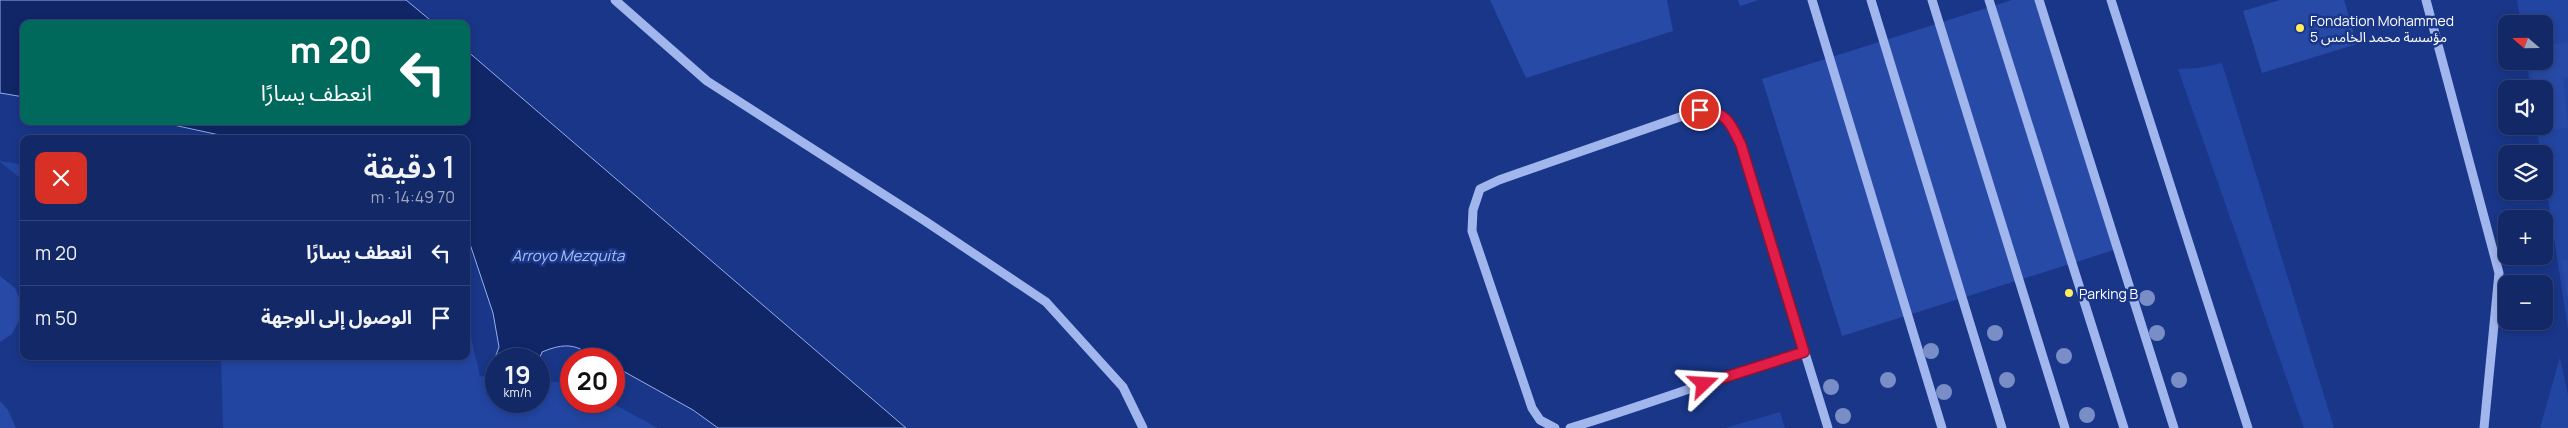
<!DOCTYPE html>
<html lang="ar">
<meta charset="utf-8">
<style>
:root{--surface:#132866;--page:#20346f;--text:#f1f3f6;--muted:#9da6bf;--line:#32447a}
body{margin:0;font-family:Manrope,"Noto Sans Arabic",sans-serif;background:var(--page);color:var(--text);direction:rtl;height:100vh;display:flex;flex-direction:column;font-size:19px;white-space:nowrap}
*{box-sizing:border-box;margin:0}
p{font-size:16px;color:var(--muted)}
.icon{flex:none;width:28px;height:28px;fill:none;stroke:currentColor;stroke-width:2;stroke-linecap:round;stroke-linejoin:round}
.map{position:relative;flex:1;overflow:hidden;direction:ltr}
.sheet{position:absolute;left:20px;top:135px;width:450px;height:225px;display:flex;flex-direction:column;background:var(--surface);border-radius:10px;box-shadow:0 2px 8px #0003,0 0 0 1px var(--line);direction:rtl}
.sheet>*{flex:none}
.hud{position:absolute;left:20px;top:20px;width:450px;height:105px;border-radius:10px;box-shadow:0 2px 8px #0003,0 0 0 1px var(--line);direction:rtl;background:#00695c;color:#fff;overflow:hidden}
.needle{width:32px;rotate:290deg}
.fabs{position:absolute;left:2498px;top:15px;display:grid;gap:10px}
.fabs a{display:grid;place-items:center;width:55px;height:55px;border-radius:10px;background:var(--surface);box-shadow:0 2px 8px #0003,0 0 0 1px var(--line);font-size:25px}
.speed{position:absolute;left:485px;top:348px;display:flex;gap:10px;font-size:25px;font-weight:700;text-align:center}
.speed>*{display:grid;place-content:center;width:65px;height:65px;border-radius:50%;background:var(--surface);box-shadow:0 2px 8px #0003,0 0 0 1px var(--line);line-height:1}
.speed small{font-size:12px;font-weight:400}
.speed .limit{border:8px solid #d22;background:#fff;color:#111}
.pin{position:absolute;display:grid;place-items:center;width:42px;height:42px;color:#fff;margin:-21px;border:2px solid #fff;border-radius:50%;box-shadow:0 1px 5px #0007}
.me{position:absolute;width:55px;margin:-28px;rotate:70deg;stroke-linejoin:round;filter:drop-shadow(0 0 4px #0008)}
.turn{display:flex;align-items:center;gap:18px;height:105px;padding:0 15px;font-size:22px}
.turn .icon{width:65px;height:65px;stroke-width:2.5}
.turn b{display:block;font-size:35px;line-height:42px}
.round{display:grid;place-items:center;flex:none;width:52px;height:52px;border-radius:10px;background:var(--page)}
.head{display:flex;align-items:center;justify-content:space-between;height:85px;padding:0 15px}
h1{font-size:30px;font-weight:600;line-height:38px}
ul{padding:0;list-style:none}
li{display:flex;align-items:center;gap:15px;height:65px;padding:0 15px;border-top:1px solid var(--line)}
li div{flex:1}
li b{display:block;font-size:19px}
li em{font-style:normal}
.map>svg:first-child{display:block}
.green{fill:#2245a1}
.water{fill:#102666;stroke:#94aeef}
.building{fill:#284aa7}
.lines{fill:none;stroke-linecap:round;stroke-linejoin:round}
.minor{stroke:#a1b6ed;stroke-width:9}
.tree{fill:#798dc6}
.route-casing{stroke:#92132f;stroke-width:12}
.route{stroke:#e11d48;stroke-width:9}
.poi-dot{fill:#ffed5d;stroke:#193688;stroke-width:2}
.labels{text-anchor:middle;dominant-baseline:central;stroke-width:5;stroke-linejoin:round;paint-order:stroke}
.poi-label{font-size:14px;fill:#fff;stroke:#193688;text-anchor:start}
.water-label{font-size:15px;font-style:italic;fill:#adc1f4;stroke:#193688}
</style>
<div class="map">
<svg width="2568" height="428" viewBox="0 0 2568 428">
<rect width="100%" height="100%" fill="#193688"/>
<path class="green" d="M2517,0H2568V329L2544,173V154H2541L2536,126H2544V89H2531L2526,61H2544V24H2521Z
M2222,63L2334,428H2304L2178,69L2199,68Z
M0,161L24,165V181L0,162Z
M466,316L480,376L496,378V401H539V381L571,383V401H608L658,428H223L221,356H466Z
M2560,357L2568,395V428H2540Z
M1780,412L1785,428H1725Z"/>
<path class="water" d="M0,0H406L435,24H24V97L0,93Z
M466,50L906,428H718L693,410L614,366V359C581,359 582,335 542,352L539,360L496,359V366H492L499,347L493,313L466,232V139H238L155,121H466Z"/>
<path class="building" d="M1490,0H1667L1673,31L1526,78Z
M1738,0H1758L1740,6Z
M2012,0H2039L2117,249L1842,336L1762,79Z
M2280,0H2344L2357,44L2262,73L2243,11Z
M2568,42V77L2563,78L2568,128L2540,131V126H2544V89H2534L2531,61H2544V45Z
M2561,260H2568V298H2567Z
M0,276L15,288L21,303L22,315L12,334L0,342Z
M0,401L8,410L16,428H0Z"/>
<g class="lines">
<path class="minor" d="M615,0L707,81L925,221L1046,302L1123,387L1143,428
M1812,0L1942,428
M1871,0L2002,428
M1932,0L2065,428
M1989,0L2124,428
M2039,0L2174,428
M2111,0L2248,428
M2426,0L2499,273L2484,428
M1555,428L1540,420L1532,408L1472,231L1473,210L1480,189L1499,180L1700,110C1727,112 1730,122 1741,145L1828,428
M1570,428C1649,404 1725,375 1804,352"/>
</g>
<g class="tree">
<circle cx="2147" cy="298" r="8"/>
<circle cx="1995" cy="333" r="8"/>
<circle cx="2157" cy="333" r="8"/>
<circle cx="1931" cy="351" r="8"/>
<circle cx="2064" cy="356" r="8"/>
<circle cx="1888" cy="380" r="8"/>
<circle cx="2007" cy="380" r="8"/>
<circle cx="2179" cy="380" r="8"/>
<circle cx="1831" cy="387" r="8"/>
<circle cx="1944" cy="392" r="8"/>
<circle cx="2087" cy="415" r="8"/>
<circle cx="1843" cy="416" r="8"/>
</g>
<g class="lines">
<defs>
<path id="route" d="M1700,110C1727,112 1730,122 1741,145L1804,352L1704,384"/>
</defs>
<use href="#route" class="route-casing"/>
<use href="#route" class="route"/>
</g>
<g class="poi-dot">
<circle cx="2300" cy="28" r="5"/>
<circle cx="2069" cy="293" r="5"/>
</g>
<g class="labels">
<g class="poi-label">
<text x="2310" y="20">Fondation Mohammed<tspan x="2310" dy="16">5 مؤسسة محمد الخامس</tspan></text>
<text x="2079" y="293">Parking B</text>
</g>
<g class="water-label">
<text x="568" y="255">Arroyo Mezquita</text>
</g>
</g>
</svg>
<div class="fabs">
<a><svg class="needle" viewBox="-14 -14 28 28"><path d="M0-13l5 13h-10z" fill="#e53935"/><path d="M0 13l5-13h-10z" fill="#9da6bf"/></svg></a>
<a><svg class="icon" aria-label="sound" viewBox="0 0 24 24"><path d="M4 9h4l5-4v14l-5-4H4zM17 9q2 3 0 6"/></svg></a>
<a><svg class="icon" aria-label="layers" viewBox="0 0 24 24"><path d="M12 4l9 5-9 5-9-5zM3 14l9 5 9-5"/></svg></a>
<a>+</a>
<a>−</a>
</div>
<div class="speed"><div>19<small>km/h</small></div><div class="limit">20</div></div>
<div class="pin" style="left:1700px;top:110px;background:#d93025"><svg class="icon" aria-label="arrive" viewBox="0 0 24 24"><path d="M6 21V4h12l-3 4 3 4H6"/></svg></div>
<svg class="me" style="left:1704px;top:384px" viewBox="-20 -20 40 40"><path d="M0-17L14 15 0 8-14 15z" fill="#e11d48" stroke="#fff" stroke-width="4"/></svg>
<div class="hud">
<div class="turn"><svg class="icon" aria-label="left" viewBox="0 0 24 24"><path d="M17 20v-9H6M10 6l-5 5 5 5"/></svg><div><b>20 m</b>انعطف يسارًا</div></div>
</div>
<section class="sheet">
<div class="head"><div><h1>1 دقيقة</h1><p>70 m · 14:49</p></div><a class="round" style="background:#d93025;color:#fff"><svg class="icon" aria-label="close" viewBox="0 0 24 24"><path d="M6 6l12 12M18 6L6 18"/></svg></a></div>
<ul>
<li><svg class="icon" aria-label="left" viewBox="0 0 24 24"><path d="M17 20v-9H6M10 6l-5 5 5 5"/></svg><div><b>انعطف يسارًا</b></div><em>20 m</em></li>
<li><svg class="icon" aria-label="arrive" viewBox="0 0 24 24"><path d="M6 21V4h12l-3 4 3 4H6"/></svg><div><b>الوصول إلى الوجهة</b></div><em>50 m</em></li>
</ul>
</section>
</div>
